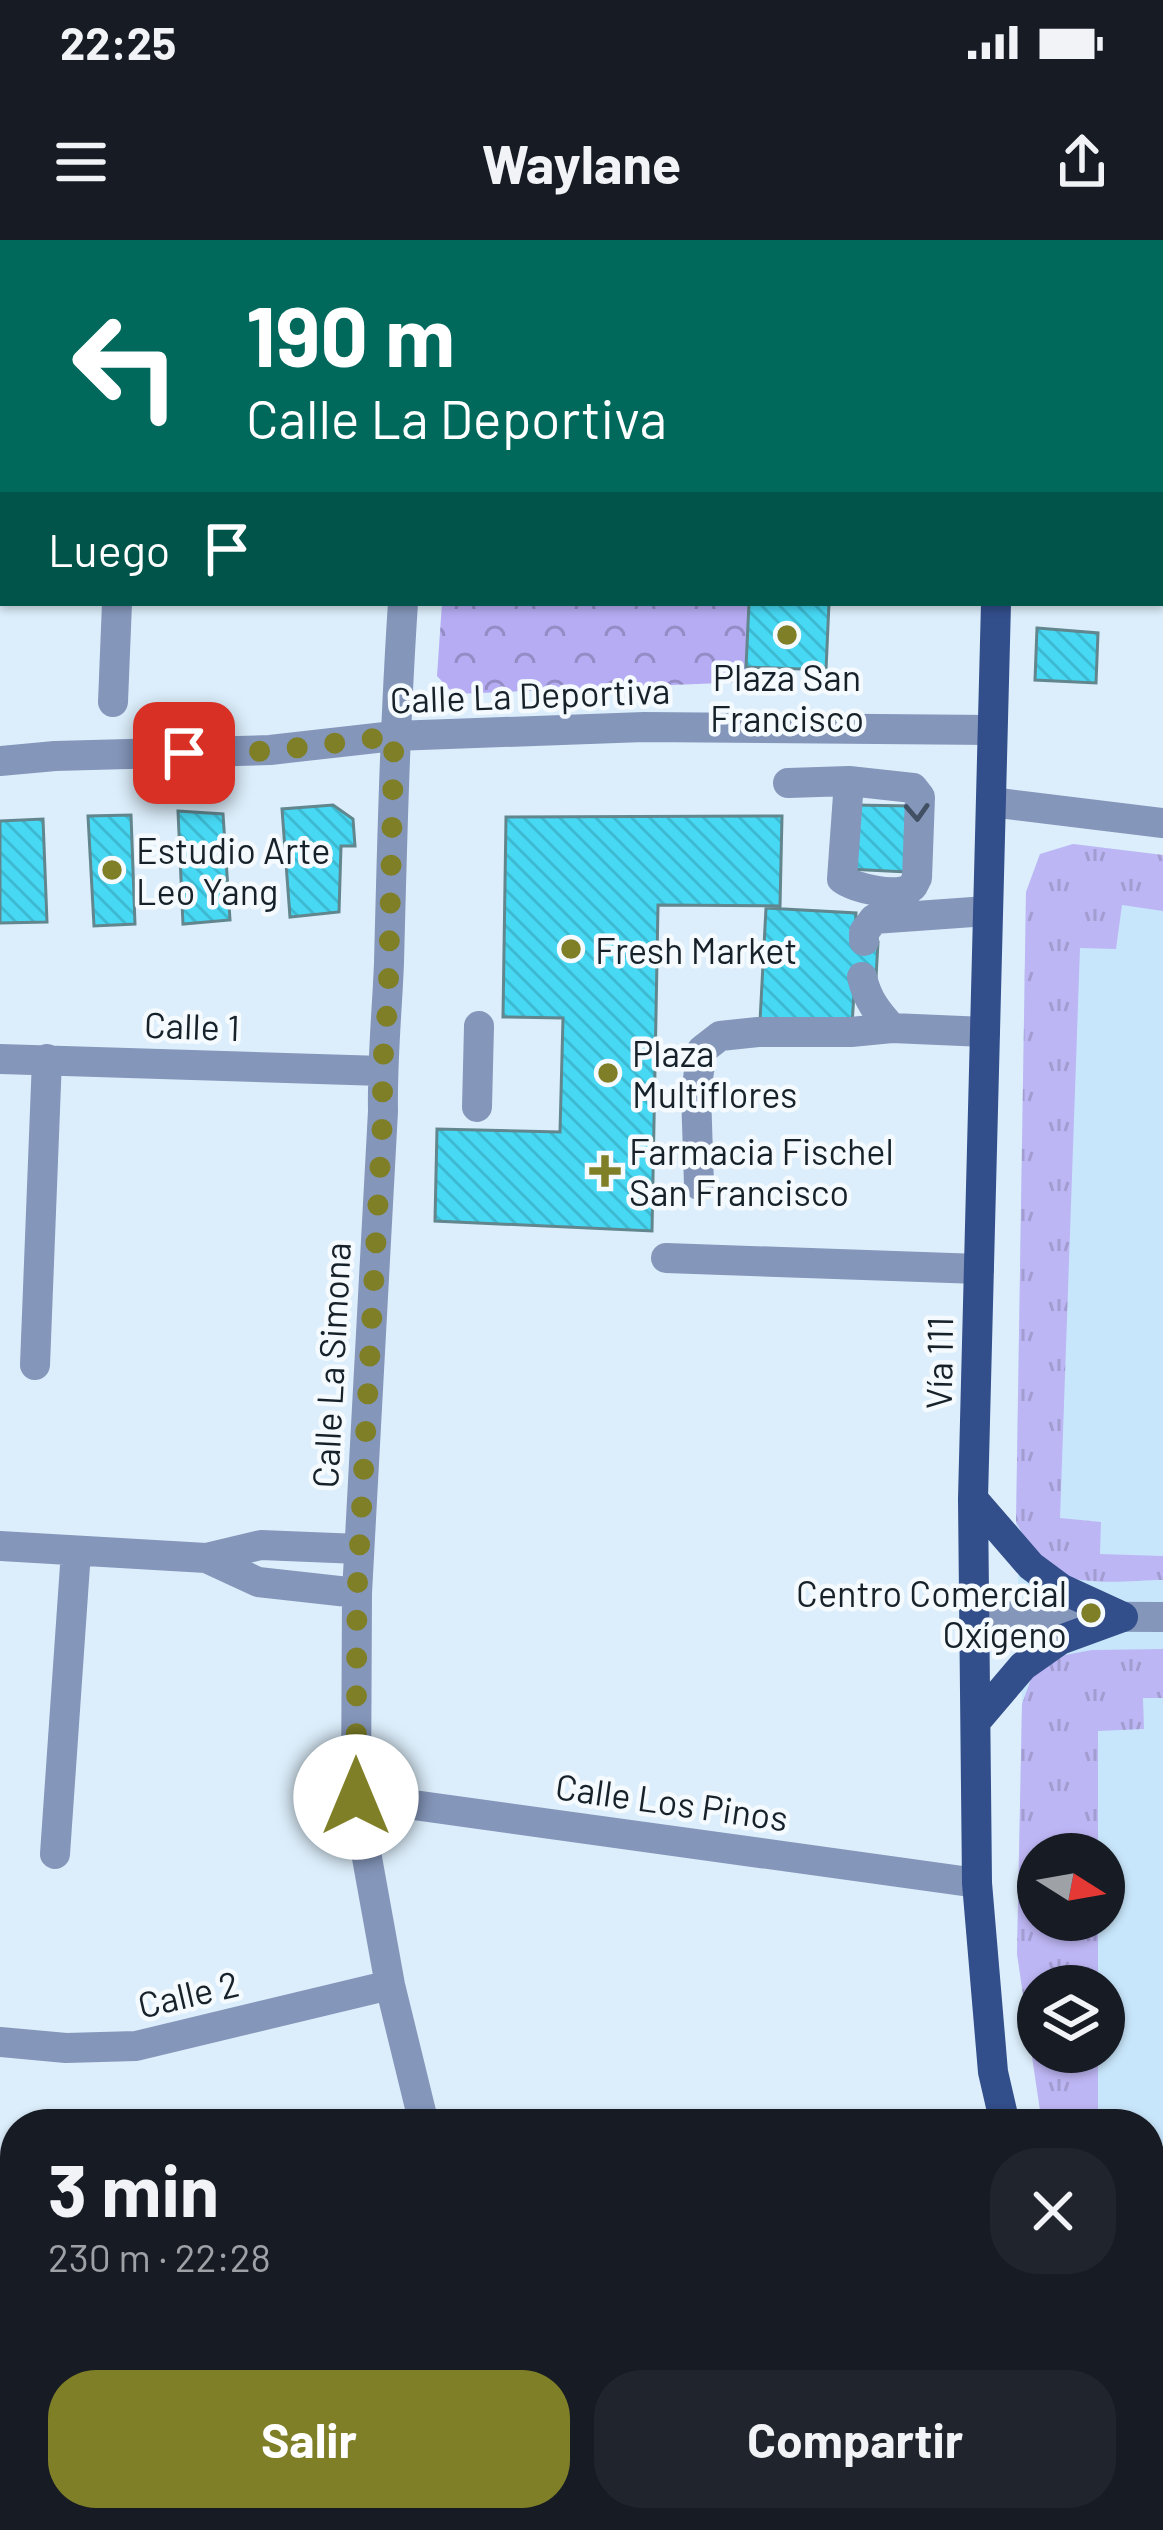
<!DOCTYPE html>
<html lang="es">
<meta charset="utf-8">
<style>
:root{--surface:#171b24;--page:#20242c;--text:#f1f3f6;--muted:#9ea1a6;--accent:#7f7f28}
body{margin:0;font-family:Barlow,sans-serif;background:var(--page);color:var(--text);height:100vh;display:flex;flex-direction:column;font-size:45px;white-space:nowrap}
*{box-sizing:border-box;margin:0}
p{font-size:39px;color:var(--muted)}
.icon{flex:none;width:66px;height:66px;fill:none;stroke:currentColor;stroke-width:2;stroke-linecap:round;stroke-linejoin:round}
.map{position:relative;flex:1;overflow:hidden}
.drawer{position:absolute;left:0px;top:1869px;width:1164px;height:423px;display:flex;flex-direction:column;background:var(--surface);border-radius:48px 48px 0 0;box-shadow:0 3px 9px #0004}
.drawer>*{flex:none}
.hud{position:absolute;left:0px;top:0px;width:1164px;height:366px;box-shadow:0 3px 9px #0004;background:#00695c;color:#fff;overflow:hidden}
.needle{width:78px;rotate:101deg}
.controls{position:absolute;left:1017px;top:1593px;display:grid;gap:24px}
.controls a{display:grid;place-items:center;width:108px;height:108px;border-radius:50%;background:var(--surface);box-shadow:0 3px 9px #0004;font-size:60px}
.pin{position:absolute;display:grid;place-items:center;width:102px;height:102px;color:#fff;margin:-51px;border-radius:24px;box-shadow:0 6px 18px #0006}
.me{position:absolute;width:132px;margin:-66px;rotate:0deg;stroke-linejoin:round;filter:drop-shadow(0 0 9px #0008)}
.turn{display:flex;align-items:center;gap:42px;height:252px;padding:0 48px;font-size:54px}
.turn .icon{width:156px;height:156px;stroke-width:2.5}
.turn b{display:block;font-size:84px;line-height:102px}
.then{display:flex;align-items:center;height:114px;padding:0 48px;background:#0003;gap:24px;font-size:45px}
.round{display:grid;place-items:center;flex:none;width:126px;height:126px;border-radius:48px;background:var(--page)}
.summary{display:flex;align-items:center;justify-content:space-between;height:204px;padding:0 48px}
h1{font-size:72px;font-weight:700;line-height:90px}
.button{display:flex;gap:24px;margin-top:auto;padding:24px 48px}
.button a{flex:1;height:138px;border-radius:48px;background:var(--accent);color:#fff;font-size:48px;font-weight:700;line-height:138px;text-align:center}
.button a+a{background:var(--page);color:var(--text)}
.status{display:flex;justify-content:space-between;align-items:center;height:84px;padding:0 60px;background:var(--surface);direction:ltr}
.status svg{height:33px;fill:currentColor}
header{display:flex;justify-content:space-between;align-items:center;height:156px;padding:0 48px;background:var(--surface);font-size:54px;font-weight:700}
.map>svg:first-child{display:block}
.built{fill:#c8e6fb;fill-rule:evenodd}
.grass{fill:url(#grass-tufts)}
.forest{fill:url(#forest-crowns)}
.building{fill:url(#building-back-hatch);stroke:#61868e;stroke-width:3}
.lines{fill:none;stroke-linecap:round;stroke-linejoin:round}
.minor{stroke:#8496ba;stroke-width:30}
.major{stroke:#324e8b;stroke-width:30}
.oneway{stroke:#425063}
.route{stroke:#7f7f28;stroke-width:21;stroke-dasharray:0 37.8}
.poi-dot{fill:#7f7f28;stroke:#f4fafe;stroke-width:4.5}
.labels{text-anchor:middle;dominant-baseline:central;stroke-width:9;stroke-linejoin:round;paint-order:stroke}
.poi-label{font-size:36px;fill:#162129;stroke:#f4fafe;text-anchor:start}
.street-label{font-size:36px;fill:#162129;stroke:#f4fafe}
</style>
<div class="status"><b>22:25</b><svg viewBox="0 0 49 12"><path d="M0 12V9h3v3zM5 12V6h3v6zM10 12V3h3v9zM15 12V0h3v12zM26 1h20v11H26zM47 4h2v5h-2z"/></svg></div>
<header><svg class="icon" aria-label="menu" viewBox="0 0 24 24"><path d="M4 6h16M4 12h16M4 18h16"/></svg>Waylane<svg class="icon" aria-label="share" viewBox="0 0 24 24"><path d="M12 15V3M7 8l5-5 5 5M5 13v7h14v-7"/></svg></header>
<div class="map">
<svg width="1163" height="2290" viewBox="0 0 1163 2290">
<defs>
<pattern id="grass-tufts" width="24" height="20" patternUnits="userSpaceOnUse" patternTransform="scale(3)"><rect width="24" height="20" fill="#bdb6f4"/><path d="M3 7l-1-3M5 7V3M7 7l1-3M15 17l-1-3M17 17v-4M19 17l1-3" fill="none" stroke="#a29cd1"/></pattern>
<pattern id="forest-crowns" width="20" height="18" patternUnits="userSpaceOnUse" patternTransform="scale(3)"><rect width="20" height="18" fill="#b6acf3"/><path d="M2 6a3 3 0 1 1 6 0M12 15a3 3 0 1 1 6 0" fill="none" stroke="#938cc5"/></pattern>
<pattern id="building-back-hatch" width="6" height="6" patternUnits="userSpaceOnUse" patternTransform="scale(3)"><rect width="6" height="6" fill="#47d9f4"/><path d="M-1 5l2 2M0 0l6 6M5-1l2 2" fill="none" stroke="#3dbad1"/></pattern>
</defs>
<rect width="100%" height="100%" fill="#dceefb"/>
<path class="built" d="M1073,604L1163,615V2160L1149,2132V1884H1042L1017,1714L1022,1464L1016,1282L1026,652L1040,614ZM1038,1614H1104V1680H1038ZM1038,1746H1104V1812H1038Z"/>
<path class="grass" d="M1073,604L1163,615V671L1122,665L1116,709L1080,708L1060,1278L1101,1282L1100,1314L1163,1316V1340C1135,1340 1083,1347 1058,1333C1040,1324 1025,1299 1016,1282L1026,652L1040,614Z
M1163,1409V1458H1143L1144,1489L1098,1491V1614H1038V1680H1098V1746H1038V1812H1098V1884H1042L1017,1714L1022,1464L1032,1436L1065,1415L1092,1410Z
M1149,1997L1163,2009V2128L1149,2121Z
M876,2277H1111L1118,2290H813Z"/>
<path class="forest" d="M442,363H749L746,442L454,454L437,436Z"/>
<path class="building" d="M749,363H829L826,430L746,427Z
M1037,388L1098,393L1096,443L1035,440Z
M333,565L353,579L355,606H341L339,672L290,677L282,569Z
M853,565L912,566L906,632L849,629Z
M178,571L223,574L230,680L183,684Z
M131,575L135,684L94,686L88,576Z
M782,576L780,666L658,665L652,991L435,981L437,889L560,892L563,778L503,777L506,577Z
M43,579L47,682L0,683V581Z
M766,668L856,673L855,700L878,702L876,738L855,737L852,785L760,781Z
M801,2277H875L813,2290H804Z"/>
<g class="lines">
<path class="minor" d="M913,0L920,3
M130,3V0
M426,3V0
M0,102H3
M403,363C395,483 392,603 389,723C387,772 382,821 383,871L357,1353L356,1557L390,1745L424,1884
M113,462L117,363
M0,521L55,516L270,510L394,496L644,487L992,490
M788,543L849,541L913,548L920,557L917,638C915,641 914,645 912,647C900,659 853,648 842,639L849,541
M991,562L1163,583
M864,701V692L874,679L987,671
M862,737C867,759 877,772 892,788
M0,819L382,831
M477,867L479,786
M699,945L696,853L702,810L720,796L758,792H851L892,788L985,792
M666,1018L979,1029
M35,1125L47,819
M0,1306L206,1318L261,1305L359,1309
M206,1318L258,1342L357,1353
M976,1376L1163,1377
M356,1557L977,1643
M55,1614L76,1311
M0,1802L66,1808L136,1806L390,1745
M0,2096L15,2097
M1149,2212L1163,2208
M516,2277L517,2290"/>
<path class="major" d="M1006,3V0
M996,363L973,1259L977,1643L993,1832L1005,1884
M973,1259L1031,1326L1062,1349L1123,1377
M977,1480L1023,1426L1060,1400L1123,1377
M1149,2159L1163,2163
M1149,2230L1163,2258"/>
</g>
<defs><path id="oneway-chevron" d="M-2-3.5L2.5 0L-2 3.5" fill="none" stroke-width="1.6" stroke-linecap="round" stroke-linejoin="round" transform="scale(3)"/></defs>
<use class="oneway" href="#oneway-chevron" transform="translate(917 572) rotate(87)"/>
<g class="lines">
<path class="route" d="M184,513L270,511L394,496L388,762L382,831L383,871L357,1353L356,1557"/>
</g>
<g class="poi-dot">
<circle cx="787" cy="395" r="12"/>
<circle cx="112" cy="630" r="12"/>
<circle cx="571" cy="709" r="12"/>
<circle cx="608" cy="833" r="12"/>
<path d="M599 913h12v12h12v12h-12v12h-12v-12h-12v-12h12z"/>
<circle cx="1091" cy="1373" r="12"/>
</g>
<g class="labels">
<g class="poi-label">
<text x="787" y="436" text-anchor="middle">Plaza San<tspan x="787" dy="41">Francisco</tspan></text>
<text x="136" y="609">Estudio Arte<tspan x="136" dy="41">Leo Yang</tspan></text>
<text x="595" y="709">Fresh Market</text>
<text x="632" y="812">Plaza<tspan x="632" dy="41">Multiflores</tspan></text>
<text x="629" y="910">Farmacia Fischel<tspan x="629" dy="41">San Francisco</tspan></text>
<text x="1067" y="1352" text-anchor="end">Centro Comercial<tspan x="1067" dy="41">Oxígeno</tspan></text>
</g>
<g class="street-label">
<text transform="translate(530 454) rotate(-2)">Calle La Deportiva</text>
<text transform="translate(192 785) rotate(2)">Calle 1</text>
<text transform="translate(938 1123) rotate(-89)">Vía 111</text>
<text transform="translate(330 1125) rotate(-87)">Calle La Simona</text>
<text transform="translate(672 1561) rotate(8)">Calle Los Pinos</text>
<text transform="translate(188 1753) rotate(-13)">Calle 2</text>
</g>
</g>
</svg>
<div class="controls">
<a><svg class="needle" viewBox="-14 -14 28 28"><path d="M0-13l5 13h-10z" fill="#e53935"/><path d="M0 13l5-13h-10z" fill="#9ea1a6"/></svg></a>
<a><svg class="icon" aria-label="layers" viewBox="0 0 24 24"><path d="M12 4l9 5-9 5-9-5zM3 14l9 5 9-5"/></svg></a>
</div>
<div class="pin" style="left:184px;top:513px;background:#d93025"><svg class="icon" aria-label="arrive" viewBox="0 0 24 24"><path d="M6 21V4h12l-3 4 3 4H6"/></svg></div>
<svg class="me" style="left:356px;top:1557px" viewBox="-20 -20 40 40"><circle r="19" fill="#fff"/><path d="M0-13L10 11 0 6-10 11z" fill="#7f7f28"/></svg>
<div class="hud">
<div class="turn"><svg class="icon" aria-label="left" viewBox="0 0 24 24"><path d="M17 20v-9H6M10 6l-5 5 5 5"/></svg><div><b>190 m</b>Calle La Deportiva</div></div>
<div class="then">Luego<svg class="icon" aria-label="arrive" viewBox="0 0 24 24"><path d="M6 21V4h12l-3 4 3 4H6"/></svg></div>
</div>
<section class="drawer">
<div class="summary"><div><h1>3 min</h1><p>230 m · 22:28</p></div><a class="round"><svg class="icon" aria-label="close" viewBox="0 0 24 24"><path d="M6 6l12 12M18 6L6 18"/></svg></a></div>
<div class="button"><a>Salir</a><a>Compartir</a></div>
</section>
</div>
